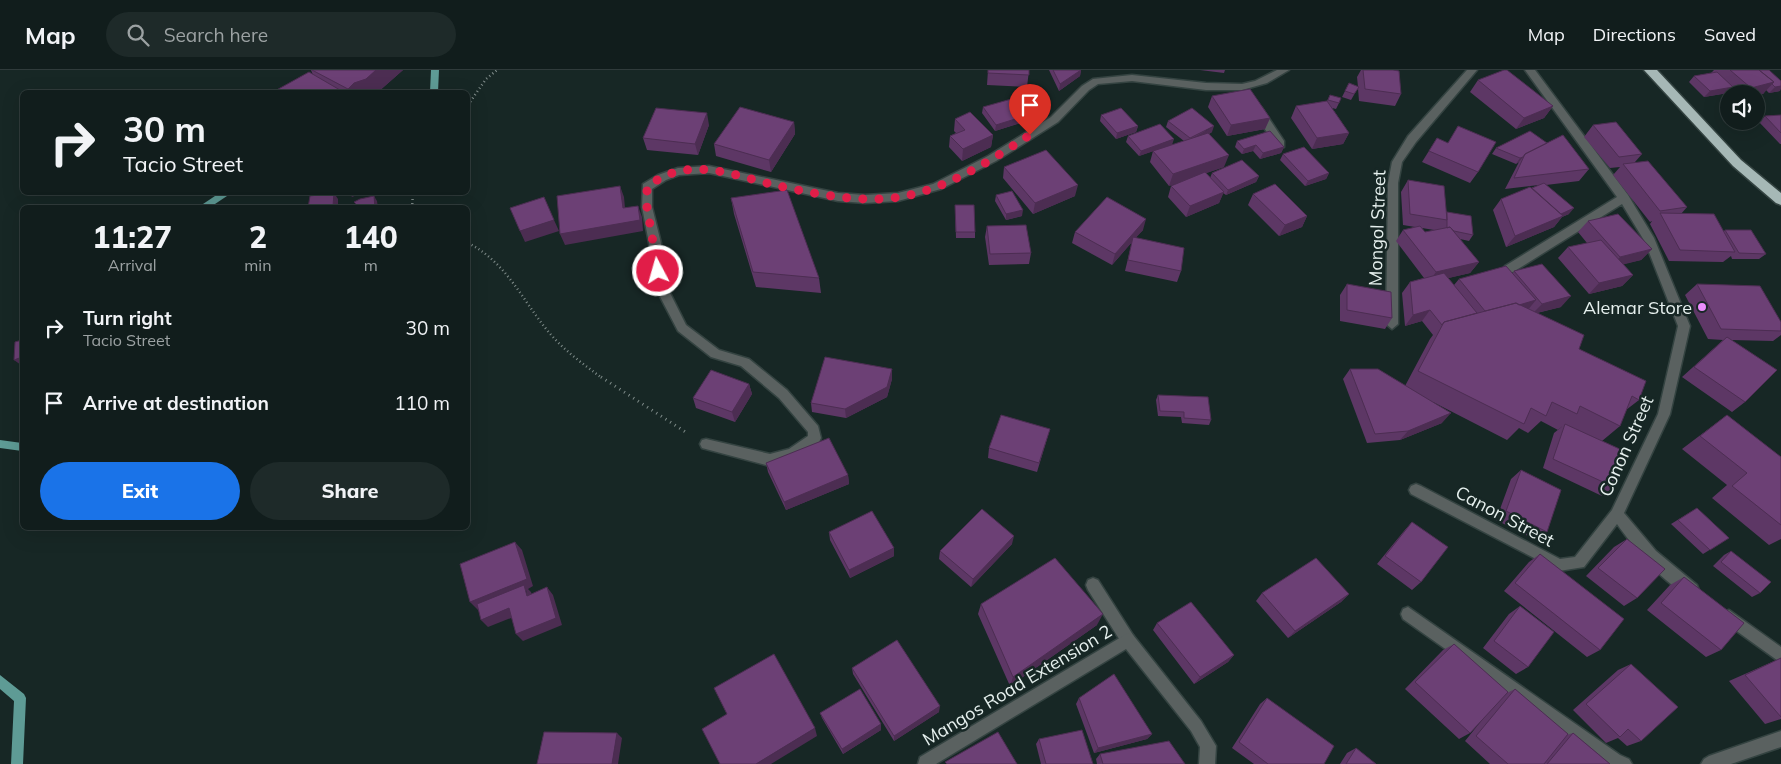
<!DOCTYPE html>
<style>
:root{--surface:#111d1c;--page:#1e2a29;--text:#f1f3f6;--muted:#9ca2a3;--line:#303b3b;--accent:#1a73e8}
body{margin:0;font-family:Mulish,sans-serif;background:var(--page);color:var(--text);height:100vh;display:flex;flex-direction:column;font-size:19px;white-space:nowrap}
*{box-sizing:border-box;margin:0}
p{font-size:16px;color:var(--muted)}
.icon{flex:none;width:28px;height:28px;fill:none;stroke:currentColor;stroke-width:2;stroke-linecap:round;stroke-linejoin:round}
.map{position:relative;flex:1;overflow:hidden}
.sheet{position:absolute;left:20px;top:135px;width:450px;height:325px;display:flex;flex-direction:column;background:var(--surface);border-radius:8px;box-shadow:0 5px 20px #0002,0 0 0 1px var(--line)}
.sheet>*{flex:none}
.banner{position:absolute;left:20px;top:20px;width:450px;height:105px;border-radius:8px;box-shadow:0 5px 20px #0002,0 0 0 1px var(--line);background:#111d1c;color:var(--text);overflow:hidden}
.tools{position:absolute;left:1720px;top:15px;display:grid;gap:10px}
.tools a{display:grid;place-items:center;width:45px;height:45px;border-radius:50%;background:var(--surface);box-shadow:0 5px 20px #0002,0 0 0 1px var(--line);font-size:25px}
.pin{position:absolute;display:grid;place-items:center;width:42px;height:42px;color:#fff;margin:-51px -21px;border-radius:50% 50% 50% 0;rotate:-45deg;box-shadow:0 0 5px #0007}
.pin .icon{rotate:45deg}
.me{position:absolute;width:55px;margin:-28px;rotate:354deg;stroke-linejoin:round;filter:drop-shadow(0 0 4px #0008)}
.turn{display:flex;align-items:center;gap:18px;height:105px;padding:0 20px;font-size:22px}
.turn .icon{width:65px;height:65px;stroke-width:2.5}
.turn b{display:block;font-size:35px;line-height:42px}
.eta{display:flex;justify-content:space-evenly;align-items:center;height:85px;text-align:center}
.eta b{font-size:30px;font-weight:800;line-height:35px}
.button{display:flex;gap:10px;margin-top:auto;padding:10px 20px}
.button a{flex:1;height:58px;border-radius:30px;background:var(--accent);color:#fff;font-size:20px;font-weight:800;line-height:58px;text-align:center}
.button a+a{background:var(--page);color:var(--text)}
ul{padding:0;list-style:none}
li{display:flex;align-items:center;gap:15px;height:75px;padding:0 20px}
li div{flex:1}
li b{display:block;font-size:19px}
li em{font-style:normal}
header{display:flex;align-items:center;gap:30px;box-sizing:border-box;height:70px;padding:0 25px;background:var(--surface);border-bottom:1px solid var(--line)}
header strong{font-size:24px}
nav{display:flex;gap:28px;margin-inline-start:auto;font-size:18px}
.search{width:350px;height:45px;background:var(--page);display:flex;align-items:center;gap:12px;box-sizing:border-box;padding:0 18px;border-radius:28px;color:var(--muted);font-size:19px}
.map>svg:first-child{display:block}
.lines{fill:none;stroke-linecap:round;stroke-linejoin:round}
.stream{fill:#5e9b95;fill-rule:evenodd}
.lane-casing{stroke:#344341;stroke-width:3}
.street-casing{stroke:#344341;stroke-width:3}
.highway-casing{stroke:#344341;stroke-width:3}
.path-far1{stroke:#808d8b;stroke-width:2.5;stroke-dasharray:1 3;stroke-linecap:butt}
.path{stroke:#808d8b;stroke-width:3;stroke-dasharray:1 4.5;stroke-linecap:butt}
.lane{fill:#5a6160;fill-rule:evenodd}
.street{fill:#5a6160;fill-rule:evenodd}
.highway{fill:#a6b8b6;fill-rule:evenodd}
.wall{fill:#5d3765;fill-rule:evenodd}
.shaded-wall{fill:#4c2d52}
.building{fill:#6c4075;stroke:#4c2d52}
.route{stroke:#e11d48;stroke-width:9;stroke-dasharray:0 16.2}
.poi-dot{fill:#ea8dfc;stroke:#172725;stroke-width:2}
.labels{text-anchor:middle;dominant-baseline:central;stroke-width:5;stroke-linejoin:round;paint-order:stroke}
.street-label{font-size:18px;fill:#e6f0ee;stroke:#172725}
.poi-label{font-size:18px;fill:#e6f0ee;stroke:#172725;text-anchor:end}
</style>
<header>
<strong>Map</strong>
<div class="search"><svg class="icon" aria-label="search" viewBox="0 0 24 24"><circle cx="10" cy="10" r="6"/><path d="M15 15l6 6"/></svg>Search here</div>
<nav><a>Map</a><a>Directions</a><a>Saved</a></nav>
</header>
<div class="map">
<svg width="1781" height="694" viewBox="0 0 1781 694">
<rect width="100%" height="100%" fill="#172725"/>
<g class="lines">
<path class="stream" d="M431,0H439L438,22H430Z
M221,122H233L209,138H197Z
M0,370L22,373V381L0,378Z
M0,605L24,624L26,628L23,694H11L14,631L0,619Z"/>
<defs>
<path id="lane" d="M1093,508L1098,510L1133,565L1135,570L1133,575L1128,577L1123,575L1088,520L1086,515L1088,510Z"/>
<path id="street" d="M1277,0H1289L1267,13L1242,20H1206L1132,11L1098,14L1089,20L1058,52L996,91L941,119L898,131L865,133L838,131L709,103L679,105L666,110L652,119V137L661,173L666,215L686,255L719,280L749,289L787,320L818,356L821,368L819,372L798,387L770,396L702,378L700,374L702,370L706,369L770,384L789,379L808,366V362L779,328L741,296L711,287L678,261L654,215L649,173L642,137L643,114L658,105L678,98L709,96L838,123L865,125L898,123L933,114L988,86L1051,47L1082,16L1093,9L1132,5L1206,13L1242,14L1255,11Z
M1467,0H1477L1416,72L1402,92L1398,113V254L1392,259L1386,254L1388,113L1392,92L1408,66Z
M1525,0H1535L1628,125L1654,168L1690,256L1670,344L1624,443L1656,481L1697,515L1699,520L1697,525L1692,527C1665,516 1634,478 1617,454L1584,497L1559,501L1411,424L1409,420L1411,416L1416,414L1421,416L1560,489L1575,487L1612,440L1658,344L1678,256L1645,172L1622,134L1513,202L1509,203L1503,199L1505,196L1617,127Z
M1258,37L1262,38L1284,71V77H1276L1253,40Z
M1408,537L1620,685L1629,689L1632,694H1608L1403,549L1401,544L1403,539Z
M1729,540L1781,577V593L1724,552L1722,547L1724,542Z
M1128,563L1133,565L1201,651L1216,676L1215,694H1199L1200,677L1191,661L1126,579L936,694H918L920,687Z
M1781,661V677L1731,694H1701L1704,689L1709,686Z"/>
<path id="highway" d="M1644,0H1657L1741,90L1781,123V135L1776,133L1733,96Z"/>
</defs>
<use href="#lane" class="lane-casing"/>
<use href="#street" class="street-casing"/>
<use href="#highway" class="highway-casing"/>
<path class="path-far1" d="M468,35L486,9L497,0
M412,138L413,122
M468,173C506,192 521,228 547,260C562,279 583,294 602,308"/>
<path class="path" d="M601,307L687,363"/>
<use href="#lane" class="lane"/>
<use href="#street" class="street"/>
<use href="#highway" class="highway"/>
</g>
<path class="wall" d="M311,0H403L378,22H273L313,5Z
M988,0H1029L1027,17L987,15Z
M1049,0H1081L1080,6L1059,21Z
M1200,0H1225L1224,3Z
M1361,0H1393L1401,24L1395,36L1359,31L1358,18L1351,30L1342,27L1345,21L1358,17L1357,7Z
M1714,0H1769L1780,21L1769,23L1766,20L1763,24H1734L1730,20L1728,23L1704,27L1689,12L1694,6L1711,3Z
M1478,10L1553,36L1544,48L1516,59L1470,22Z
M1330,25L1339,33L1336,39L1332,38L1349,63L1343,74L1312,79L1291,48L1296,36L1327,31Z
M1212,26L1270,48L1265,59L1227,66L1208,37Z
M983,37L1027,51L995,61L982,43Z
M1101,45L1138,56L1136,62L1116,69L1100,51Z
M1781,45V74H1780L1759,52L1765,46Z
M955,49L993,65L991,77L962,91L949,77L950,66L956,63L954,61Z
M1168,51L1212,62L1209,64L1224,97L1206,103L1210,108L1212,103L1259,106L1256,112L1226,125L1223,123L1219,133L1186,147L1168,127L1171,116L1183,111L1169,116L1150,92L1153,81L1139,86L1126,72L1128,66L1172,75L1184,71L1166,57Z
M794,52L795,64L771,102L716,86L714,74Z
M709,55L698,85L647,80L643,68Z
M1593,55L1642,84L1635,92L1687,137L1681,144L1724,161L1725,160L1766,184L1759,189H1732L1731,186L1723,192L1669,191L1650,154L1652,151L1650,152L1613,105L1620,97L1610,98L1584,67Z
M1437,68L1478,102L1470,113L1422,92Z
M1237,71L1284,77L1281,83L1260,89L1253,81L1242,84L1235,77Z
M1547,73L1589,99L1579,111L1546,115L1569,144L1562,147L1554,157L1506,177L1493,140L1501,129L1539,115L1505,119L1519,92L1516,94L1492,84L1496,78Z
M1283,84L1329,103L1326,109L1305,116L1280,90Z
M1004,97L1075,126L1033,144L1003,108Z
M1408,110L1447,142L1473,165L1469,171L1460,169L1479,192L1470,203L1448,208L1454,215L1459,209L1513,203L1514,201L1561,237L1537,243L1639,330L1626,340L1620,356L1602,371L1614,417L1602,426L1543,398L1554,363L1564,355L1558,360L1541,351L1528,363L1519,358L1507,370L1433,332L1442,353L1400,370L1367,373L1343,309L1350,299L1405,316L1430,269L1433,265L1422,251L1405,256L1402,223L1410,212L1424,208L1396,171L1403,160L1415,157L1403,155L1401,122ZM1422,158L1434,160L1425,162Z
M1253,124L1307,146L1302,157L1279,166L1248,135Z
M996,125L1022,146L1006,150L995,131Z
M731,128L819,208L821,223L756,217L734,144Z
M338,129V138H308Z
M955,135L975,162V168H956Z
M1588,151L1652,179L1641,190L1623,194L1633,205L1622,216L1589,224L1558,188L1568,177L1587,173L1578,162Z
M987,156L1031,183L1029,194L989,195L985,167Z
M1143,160L1135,168L1181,201L1177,212L1125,201L1132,172L1112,195L1072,173L1075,162Z
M1347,214L1392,248L1385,259L1340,251V225Z
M1697,214L1781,252V265L1773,271L1731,270L1745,332L1732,342L1682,307L1723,270L1708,269L1685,225Z
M892,299V309L887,327L846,348L812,342L811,333Z
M749,314L752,324L735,352L696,338L693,328Z
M1158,325L1211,350L1209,355L1182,353L1181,347L1158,346L1156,330Z
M1727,345L1781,387V469L1769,475L1712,428L1727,415L1682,379Z
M1050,359L1037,402L988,388L989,378Z
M766,393L848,405L849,414L786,440L768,402Z
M1521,400L1547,462L1536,470L1496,450L1511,409Z
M1697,438L1729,468L1703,484L1671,454Z
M1412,452L1421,512L1412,520L1377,494L1404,461Z
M829,462L894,486L850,508L830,470Z
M1627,469L1637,528L1624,536L1586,506L1614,477Z
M1012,474L971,517L939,489L940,481Z
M1731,481L1760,523L1752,527L1713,496L1724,485Z
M1540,484L1600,580L1587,587L1504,521L1529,492Z
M1684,507L1721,580L1706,587L1647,540L1670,515Z
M1262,523L1349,524L1341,532L1288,568L1256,531Z
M981,534L1097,555L1010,616L978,544Z
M1520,536L1528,597L1516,604L1483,578L1509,544Z
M1157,553L1234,585L1228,592L1194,614L1153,560Z
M1454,574L1507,623L1515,619L1567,665L1573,663L1610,694H1490L1465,671L1486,645L1470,663L1459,669L1405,619L1443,580Z
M1781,588V649L1765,654L1729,611Z
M1631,594L1641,671L1627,676L1618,668L1606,673L1573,640L1618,600Z
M852,598L939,642L894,671L853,604Z
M1079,628L1152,664L1147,669L1094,683L1076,634Z
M1267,628L1324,694H1254L1232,678L1260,634Z
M820,643L881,660L843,684L822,648Z
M1039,669L1093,694H1041L1036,674Z
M1356,678L1376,694H1340L1347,683Z
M1100,684L1185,694H1097L1096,689Z"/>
<path class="shaded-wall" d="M376,0H403L378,22H350L348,19L354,13Z
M1081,0L1080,6L1059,21L1060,14Z
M1774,12L1763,24L1756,26V24H1745L1751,18Z
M1781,16V19L1780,21L1769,23L1775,17Z
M1733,17L1728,23L1704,27L1710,21Z
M1553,36L1544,48L1516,59L1524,48Z
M707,43L709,55L698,85L695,74Z
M1028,45L1027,51L995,61L996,55Z
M1270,48L1265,59L1227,66L1231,55Z
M794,52L795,64L771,102L769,90Z
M1138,56L1136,62L1116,69L1117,63Z
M1214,56L1212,62L1189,75L1191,69Z
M1349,63L1343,74L1312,79L1317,68Z
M993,65L991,77L962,91L963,79Z
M1174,69L1172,75L1139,86L1141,81Z
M1256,75L1253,81L1242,84L1244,79Z
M1284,77L1281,83L1260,89L1263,83Z
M1229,85L1224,97L1169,116L1173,104Z
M1523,87L1519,92L1516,94L1520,88Z
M1329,103L1326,109L1305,116L1308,111Z
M1259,106L1256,112L1226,125L1228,120Z
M1078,115L1075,126L1033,144L1035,133Z
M620,116L624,127L626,149L623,138Z
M336,122H346L338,126Z
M349,122H365L352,127Z
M1224,122L1219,133L1186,147L1190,136Z
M334,123L338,129V138H335L333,136Z
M374,126L377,131L378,138H375Z
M638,136L642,147L643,161L565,175L560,164Z
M1574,138L1569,144L1562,147L1554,157L1506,177L1515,166L1556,146Z
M1023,140L1022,146L1006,150V144Z
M1307,146L1302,157L1279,166L1285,155Z
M1146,149L1143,160L1132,172L1133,167L1132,172L1112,195L1115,184Z
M554,150L559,161L525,172L520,161Z
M1652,179L1641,190L1610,198L1620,187Z
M1479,192L1470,203L1428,213L1436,202Z
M1633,205L1622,216L1589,224L1599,213Z
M1571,226L1561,237L1532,244L1542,234Z
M1536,230L1527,241L1487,244Z
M1430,240L1422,251L1405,256L1413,245Z
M22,287V294L21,295L14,290Z
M892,299V309L887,327L846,348L845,339Z
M749,314L752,324L735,352L732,342Z
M1451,343L1442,353L1400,370L1408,361Z
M848,405L849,414L786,440L784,432Z
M1014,466L1012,474L971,517L973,509Z
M515,472L522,480L533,516L528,519L531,522L534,533L527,526L526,520L478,540L470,532Z
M894,478V486L850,508L849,500Z
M547,517L553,525L562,555L523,571L516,564Z
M1349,524L1341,532L1288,568L1295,561Z
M509,538L516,546L488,557L481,550Z
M1103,544L1097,555L1010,616L1013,607Z
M1234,585L1228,592L1194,614L1200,607Z
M940,636L939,642L894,671V666Z
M881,654V660L843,684L842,679Z
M815,658L817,666L771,694H756Z
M617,663L622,668L618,694H612Z
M1152,664L1147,669L1094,683L1098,678Z"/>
<path class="building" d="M312,0H376L366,9L354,13L348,19Z
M988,0H1029V5L988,3Z
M1053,0H1081L1060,14Z
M1363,0H1393L1399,1L1401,24L1365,19Z
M1504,0H1507L1553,36L1524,48L1478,10Z
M1730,0H1759L1774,12L1751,18Z
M1759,0H1769L1781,11V16L1775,17L1772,14L1774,12Z
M309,2L340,20L336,22H273Z
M1717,2L1733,17L1710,21L1694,6Z
M1349,13L1359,17L1354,24L1345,21Z
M1250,19L1270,48L1231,55L1212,26Z
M1330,25L1341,28L1339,33L1328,30Z
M1015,28L1028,45L996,55L983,37Z
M1327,31L1349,63L1317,68L1296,36Z
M740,37L794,52L769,90L714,74Z
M656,38L707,43L695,74L643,68Z
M1121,38L1138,56L1117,63L1101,45Z
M1192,38L1214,56L1190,68L1168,51Z
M970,42L993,65L963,79L950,66L965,60L955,49Z
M1781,45V63L1765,46Z
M1616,52L1642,84L1619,87L1593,55Z
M1160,54L1174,69L1141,81L1128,66Z
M1458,56L1496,72L1478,102L1429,81L1437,68L1448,73Z
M1270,61L1284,77L1263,83L1256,75L1244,79L1237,71Z
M1530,61L1547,73L1525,84L1523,87L1520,88L1496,78Z
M1208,63L1229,85L1173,104L1153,81Z
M1563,65L1589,99L1514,108L1525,84Z
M1304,77L1329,103L1308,111L1283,84Z
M1046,80L1078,115L1035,133L1004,97Z
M1242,90L1259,106L1228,120L1212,103Z
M1648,91L1687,137L1660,141L1623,94Z
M1205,102L1224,122L1190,136L1171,116Z
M1408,110L1444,116L1447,150L1410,144Z
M1544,113L1574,138L1561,144L1532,118Z
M1275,114L1307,146L1285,155L1253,124Z
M620,116L623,138L638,136L640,150L560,164L557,126Z
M1530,117L1563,146L1515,166L1501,129Z
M787,120L819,208L753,202L731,128Z
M1012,121L1023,140L1006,144L996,125Z
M334,123L333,136L308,138L310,126Z
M374,126L375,138H346L356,134L354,132L360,129Z
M544,127L554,150L520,161L510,138Z
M1107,127L1146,149L1115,184L1075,162Z
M955,135H974L975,162H956Z
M1447,142L1471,146L1473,165L1454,161L1450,157L1447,158Z
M1660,143L1714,144L1735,182L1680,180Z
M1618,144L1652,179L1620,187L1588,151Z
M1026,155L1031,183L990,184L987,156Z
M1420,156L1425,162L1450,157L1479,192L1436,202L1403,160Z
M1725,160H1751L1766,184L1739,183Z
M1133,167L1184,178L1181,201L1128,190Z
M1601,170L1633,205L1599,213L1568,177Z
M1542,194L1571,226L1542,234L1514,201Z
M1506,196L1536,230L1519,235L1516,233L1485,241L1459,209Z
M1444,203L1477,243L1444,252L1442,255L1430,240L1413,245L1410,212Z
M1347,214L1391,222L1392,248L1347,240Z
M1697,214L1760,216L1781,252V261L1721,259Z
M1516,233L1584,265L1579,279L1646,311L1639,330L1632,326L1620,356L1580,336L1577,344L1552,332L1546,346L1531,338L1524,354L1418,301L1444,252Z
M1727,267L1777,300L1745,332L1694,297Z
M22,270V287L14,290L15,272Z
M825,287L892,299L887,317L845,339L811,333Z
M1350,299H1378L1451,343L1408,361L1375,364Z
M711,300L749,314L732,342L693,328Z
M1158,325L1208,327L1211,350L1184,348V342L1160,341Z
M1001,345L1050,359L1039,393L989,378Z
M1727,345L1781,387V455L1732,416L1747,403L1700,366Z
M1565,354L1624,381L1614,417L1553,389Z
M829,368L848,405L784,432L766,393Z
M1521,400L1561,420L1547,462L1506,441Z
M1697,438L1729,468L1710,480L1678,450Z
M982,439L1014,466L973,509L940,481Z
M872,441L894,478L849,500L829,462Z
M1412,452L1448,477L1421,512L1385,486Z
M1627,469L1665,499L1637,528L1598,498Z
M515,472L527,509L470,532L460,494Z
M1731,481L1771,512L1760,523L1721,492Z
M1540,484L1624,549L1600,580L1515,513Z
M1055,488L1103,544L1013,607L981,534Z
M1316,488L1349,524L1295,561L1262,523Z
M1684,507L1744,553L1721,580L1661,533Z
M524,515L527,526L547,517L556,548L516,564L509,538L481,550L477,534Z
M1191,532L1234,585L1200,607L1157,553Z
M1520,536L1554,562L1528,597L1494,571Z
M897,570L940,636L894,666L852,598Z
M1454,574L1508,622L1470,663L1415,612Z
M774,584L815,658L756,694H720L702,659L727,644L714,618Z
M1781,588V647L1745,605Z
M1631,594L1678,637L1641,671L1628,659L1620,667L1586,634Z
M1114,604L1152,664L1098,678L1079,628Z
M860,619L881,654L842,679L820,643Z
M1515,619L1568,664L1544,694H1508L1476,666Z
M1267,628L1334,676L1324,694H1268L1239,672Z
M1082,660L1093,694H1046L1039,669Z
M544,662L617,663L612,694H537Z
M998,662L1017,694H947L945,692Z
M1573,663L1610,694H1547Z
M1169,671L1185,694H1103L1100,684Z
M1356,678L1376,694H1346Z"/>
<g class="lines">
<path class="route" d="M658,201L647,137V117C687,85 730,104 774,115C807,122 844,130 878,129C934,128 985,94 1030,65"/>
</g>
<circle class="poi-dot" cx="1702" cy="237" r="5"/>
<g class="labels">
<g class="street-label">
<text transform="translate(1377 158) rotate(-88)">Mongol Street</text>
<text transform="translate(1626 376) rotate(-66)">Conon Street</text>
<text transform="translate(1505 446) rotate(28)">Canon Street</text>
<text transform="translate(1017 615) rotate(-31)">Mangos Road Extension 2</text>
</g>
<g class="poi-label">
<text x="1692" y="237">Alemar Store</text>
</g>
</g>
</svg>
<div class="tools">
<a><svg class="icon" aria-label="sound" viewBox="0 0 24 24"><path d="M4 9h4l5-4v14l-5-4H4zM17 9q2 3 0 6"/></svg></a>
</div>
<div class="pin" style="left:1030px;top:65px;background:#d93025"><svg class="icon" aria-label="arrive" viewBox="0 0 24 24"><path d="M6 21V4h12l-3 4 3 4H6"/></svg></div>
<svg class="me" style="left:658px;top:201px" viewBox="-20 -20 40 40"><circle r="17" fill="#e11d48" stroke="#fff" stroke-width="3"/><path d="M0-11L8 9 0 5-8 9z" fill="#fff"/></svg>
<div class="banner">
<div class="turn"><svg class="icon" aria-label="right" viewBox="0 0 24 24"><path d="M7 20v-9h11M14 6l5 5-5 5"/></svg><div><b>30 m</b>Tacio Street</div></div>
</div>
<section class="sheet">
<div class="eta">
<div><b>11:27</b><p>Arrival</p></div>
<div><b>2</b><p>min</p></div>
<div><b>140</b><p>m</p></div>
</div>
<ul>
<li><svg class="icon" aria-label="right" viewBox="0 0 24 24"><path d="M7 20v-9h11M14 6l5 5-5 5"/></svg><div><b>Turn right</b><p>Tacio Street</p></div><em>30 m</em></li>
<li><svg class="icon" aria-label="arrive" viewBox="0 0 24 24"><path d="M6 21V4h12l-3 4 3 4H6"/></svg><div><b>Arrive at destination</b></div><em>110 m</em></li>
</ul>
<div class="button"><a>Exit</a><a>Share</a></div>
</section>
</div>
